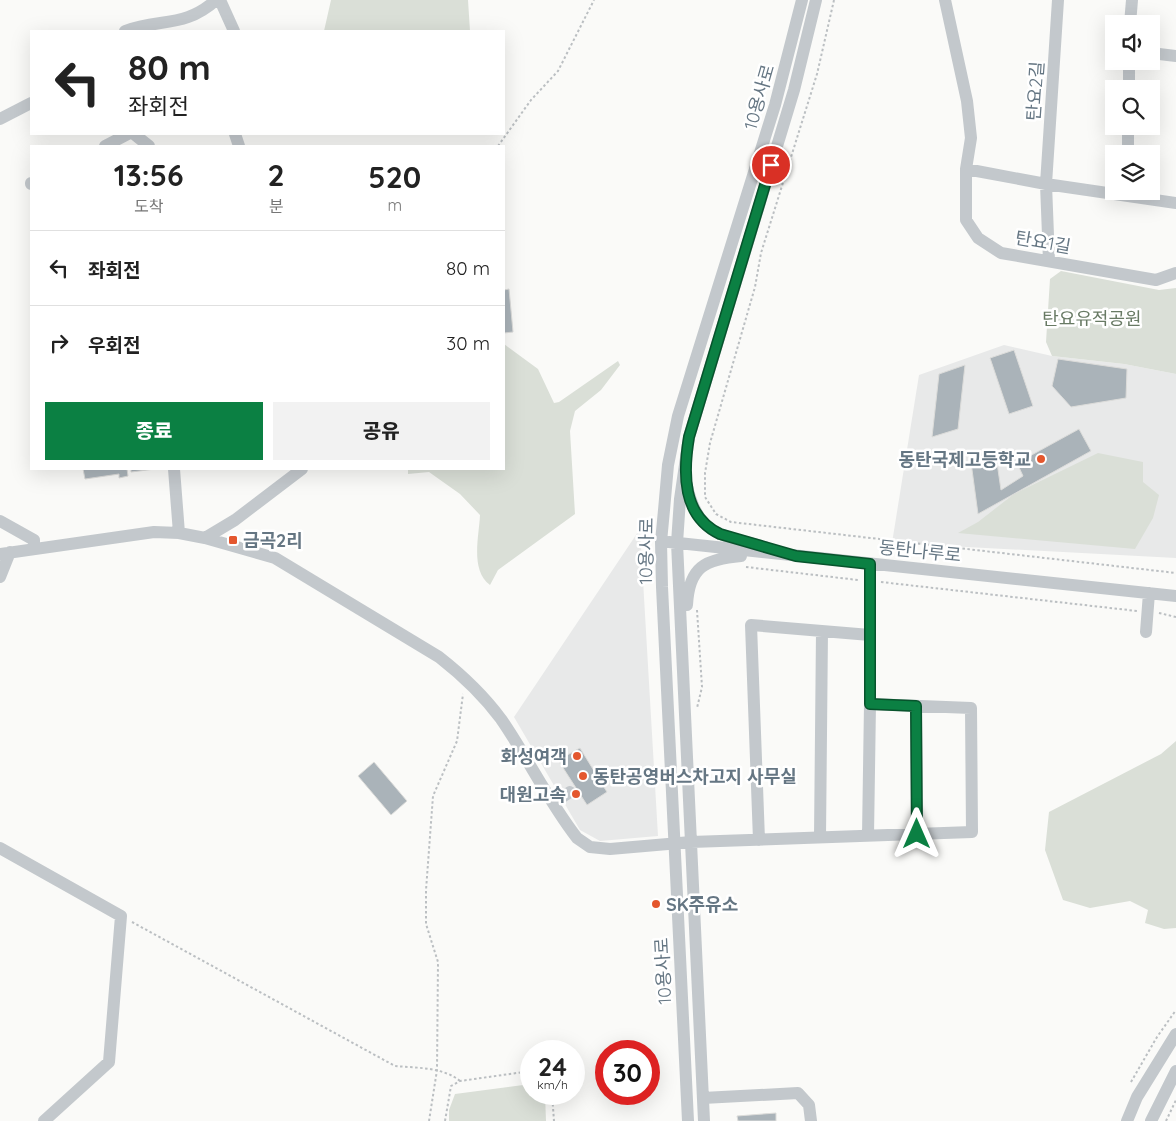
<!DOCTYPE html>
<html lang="ko">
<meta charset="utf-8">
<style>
:root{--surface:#fff;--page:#f2f2f2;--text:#222;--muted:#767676;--line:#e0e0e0;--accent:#0b8043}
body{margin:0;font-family:Quicksand,"Noto Sans KR",sans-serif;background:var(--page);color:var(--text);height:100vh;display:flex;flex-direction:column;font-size:19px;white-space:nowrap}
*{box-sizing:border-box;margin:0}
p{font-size:16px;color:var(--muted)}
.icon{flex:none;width:28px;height:28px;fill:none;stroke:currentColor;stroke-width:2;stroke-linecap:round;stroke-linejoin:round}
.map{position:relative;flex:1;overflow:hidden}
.panel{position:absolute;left:30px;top:145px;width:475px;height:325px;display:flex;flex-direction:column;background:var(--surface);border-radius:0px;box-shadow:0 5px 20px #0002}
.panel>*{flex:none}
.guide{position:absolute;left:30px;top:30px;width:475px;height:105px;border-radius:0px;box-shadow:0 5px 20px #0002;background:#fff;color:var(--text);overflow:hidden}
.fabs{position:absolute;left:1105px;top:15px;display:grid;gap:10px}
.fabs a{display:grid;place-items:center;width:55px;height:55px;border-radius:0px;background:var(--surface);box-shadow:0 5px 20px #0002;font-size:25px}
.speed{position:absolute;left:520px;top:1040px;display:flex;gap:10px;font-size:25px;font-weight:700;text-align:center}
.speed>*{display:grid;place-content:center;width:65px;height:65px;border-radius:50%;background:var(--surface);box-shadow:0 5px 20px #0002;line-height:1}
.speed small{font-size:12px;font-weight:400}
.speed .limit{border:8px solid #d22;background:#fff;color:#111}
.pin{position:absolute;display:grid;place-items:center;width:42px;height:42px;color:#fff;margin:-21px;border:2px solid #fff;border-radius:50%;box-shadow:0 1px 5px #0007}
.me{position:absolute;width:55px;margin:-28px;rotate:0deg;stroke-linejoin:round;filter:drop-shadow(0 0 4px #0008)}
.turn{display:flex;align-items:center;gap:18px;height:105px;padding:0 15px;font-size:22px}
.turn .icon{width:65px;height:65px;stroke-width:2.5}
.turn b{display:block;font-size:35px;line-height:42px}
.eta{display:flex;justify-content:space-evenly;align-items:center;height:85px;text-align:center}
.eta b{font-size:30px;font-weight:800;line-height:35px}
.button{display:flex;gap:10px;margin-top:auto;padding:10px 15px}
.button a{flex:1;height:58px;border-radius:0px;background:var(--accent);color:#fff;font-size:20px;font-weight:800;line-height:58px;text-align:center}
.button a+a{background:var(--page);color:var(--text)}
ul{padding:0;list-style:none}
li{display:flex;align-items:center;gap:15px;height:75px;padding:0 15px;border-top:1px solid var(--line)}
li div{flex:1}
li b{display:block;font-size:19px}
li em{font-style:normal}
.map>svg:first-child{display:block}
.built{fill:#e8e9e9}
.green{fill:#dadfd7}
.building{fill:#aab3b9;stroke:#dcdcda}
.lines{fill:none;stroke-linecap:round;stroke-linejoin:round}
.path{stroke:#bbbfc2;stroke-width:2;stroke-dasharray:2.5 2.5;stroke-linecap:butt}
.minor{stroke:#c3c8cc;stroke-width:12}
.route-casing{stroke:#07532c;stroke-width:12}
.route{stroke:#0b8043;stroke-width:9}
.poi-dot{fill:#e4572e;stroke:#fff;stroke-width:2}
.labels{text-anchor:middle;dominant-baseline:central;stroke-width:5;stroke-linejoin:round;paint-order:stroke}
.street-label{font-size:18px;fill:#657683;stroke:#fff}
.park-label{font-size:18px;fill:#687a64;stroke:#fff}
.poi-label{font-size:18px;font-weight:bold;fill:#657683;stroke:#fff;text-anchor:end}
</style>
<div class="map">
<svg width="1176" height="1121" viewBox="0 0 1176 1121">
<rect width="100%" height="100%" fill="#fafaf8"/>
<path class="built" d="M1004,345L1052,356L1124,364L1176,374V558L892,543L919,375Z
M640,529L658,836L600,841L580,830L514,717Z"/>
<path class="green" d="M331,0H468L470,31H324Z
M1061,271L1159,290L1176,288V374L1124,364L1052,356L1046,342L1050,279Z
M504,344L538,369L554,403L559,402L618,361L620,365L601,390L575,411L570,431L575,514L498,570L490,585C470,570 479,537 480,515L460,494L429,472L408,474V469H504Z
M1098,453L1143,462V482L1159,495L1153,518L1135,549L958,533L978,522L1014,494Z
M1176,741V928L1164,929L1145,923L1148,910L1130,901L1090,908L1063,900L1045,850L1049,812L1161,754Z
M531,1084V1094H545L546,1121H449V1110L455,1094Z"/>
<path class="building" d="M509,289L513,332L504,333V290Z
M1014,350L1033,406L1009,414L990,358Z
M1058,359L1127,369L1126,398L1071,407L1052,386Z
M965,365L958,429L932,437L939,374Z
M1079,429L1091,451L978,514L970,455L995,449L1001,490L1023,476L1017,463Z
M83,469H127L128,476L119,478V474L85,479Z
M131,469H155L131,472Z
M580,748L607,792L587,805L558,760Z
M374,762L407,801L391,815L358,776Z
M776,1113V1121H738L737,1116Z"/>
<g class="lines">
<path class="path" d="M834,0L817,74L761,253L755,287L710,443L705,473V497L716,514L731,522L1176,573
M498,146L531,100L558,71L594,0
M746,567L858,580
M881,582L1137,611
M697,610L702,687L697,708
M1159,613L1176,617
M132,922L395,1066C417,1068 443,1067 460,1081
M1131,1082L1157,1037L1176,1010
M552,1094L554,1121
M429,1121L437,1070L438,962L426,924V890L433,796L457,741L463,694
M445,1121L451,1086L460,1081L531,1071
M1166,1121L1176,1100"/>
<path class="minor" d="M220,0L234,31
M945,0L967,101L971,138L966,169V220L978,238L1001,253L1156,280L1176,273
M1130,24L1132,0
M125,31C160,18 185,28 216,0
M1151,53L1176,56
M1129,89V61
M0,119L31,103
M134,134L149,146
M235,134L239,146
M105,146L128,134
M1128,154V126
M966,169L1046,184L1176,203
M31,183V184
M1049,261L1046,184L1058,0
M174,469L179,533
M686,482C697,535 718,534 765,547
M0,521L34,540V548
M205,538L235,520L302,469
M669,542L1176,596
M0,554L154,532L179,533L205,538L275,558L439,657C462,675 484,696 501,719C528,758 548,801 577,838L590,847L610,849L691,842L972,832L971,708L870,704L868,836
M870,564V704
M0,577L10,552
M687,605C689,567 705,559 741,556
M1146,632L1149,593
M916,706L917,834
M553,803L570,792
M820,837L822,631
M759,840L751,625L870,635
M0,848L121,916L109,1062L44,1121
M703,1098L798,1093L809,1105L811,1121
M688,1121L662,587L661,542L664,510L668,465L678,416L775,105L802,0
M704,1121L677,543L680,499L689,437L794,90L816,0
M1127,1121L1137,1097L1176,1034
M1151,1121L1176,1071"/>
</g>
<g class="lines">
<defs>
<path id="route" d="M771,165L689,437C683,473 682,516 720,534L796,556L870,564V704L916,706L917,834"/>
</defs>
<use href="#route" class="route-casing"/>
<use href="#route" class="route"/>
</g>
<g class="poi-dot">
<circle cx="1041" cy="459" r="5"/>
<rect x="228" y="535" width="10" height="10" rx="2.5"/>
<circle cx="577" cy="756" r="5"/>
<circle cx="583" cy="776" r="5"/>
<circle cx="576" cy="794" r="5"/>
<circle cx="656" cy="904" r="5"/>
</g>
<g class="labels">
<g class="street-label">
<text transform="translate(1035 91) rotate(-86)">탄요2길</text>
<text transform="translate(759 97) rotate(-74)">10용사로</text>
<text transform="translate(1043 242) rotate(10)">탄요1길</text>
<text transform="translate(646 551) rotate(-89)">10용사로</text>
<text transform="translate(920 551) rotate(6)">동탄나루로</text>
<text transform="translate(663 971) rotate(-93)">10용사로</text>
</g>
<g class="park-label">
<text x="1092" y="318">탄요유적공원</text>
</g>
<g class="poi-label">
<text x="1031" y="459">동탄국제고등학교</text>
<text x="243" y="540" text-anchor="start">금곡2리</text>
<text x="567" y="756">화성여객</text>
<text x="593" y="776" text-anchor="start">동탄공영버스차고지 사무실</text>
<text x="566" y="794">대원고속</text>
<text x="666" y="904" text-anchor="start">SK주유소</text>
</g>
</g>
</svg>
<div class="fabs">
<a><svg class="icon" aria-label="sound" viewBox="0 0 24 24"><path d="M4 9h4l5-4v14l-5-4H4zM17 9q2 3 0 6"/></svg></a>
<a><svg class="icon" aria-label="search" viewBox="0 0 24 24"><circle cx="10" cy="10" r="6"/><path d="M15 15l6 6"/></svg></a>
<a><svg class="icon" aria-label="layers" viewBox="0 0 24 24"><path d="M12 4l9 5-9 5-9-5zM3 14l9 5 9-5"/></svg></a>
</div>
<div class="speed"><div>24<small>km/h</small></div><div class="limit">30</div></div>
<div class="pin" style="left:771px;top:165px;background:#d93025"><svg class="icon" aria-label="arrive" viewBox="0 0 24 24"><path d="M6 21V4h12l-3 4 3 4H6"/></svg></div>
<svg class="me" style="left:917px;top:834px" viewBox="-20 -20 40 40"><path d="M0-17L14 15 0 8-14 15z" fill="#0b8043" stroke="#fff" stroke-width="4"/></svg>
<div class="guide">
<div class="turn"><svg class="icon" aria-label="left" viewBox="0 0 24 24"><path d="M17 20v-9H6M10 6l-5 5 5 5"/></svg><div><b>80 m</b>좌회전</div></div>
</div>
<section class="panel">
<div class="eta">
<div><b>13:56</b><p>도착</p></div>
<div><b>2</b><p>분</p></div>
<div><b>520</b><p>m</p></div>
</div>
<ul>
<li><svg class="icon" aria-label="left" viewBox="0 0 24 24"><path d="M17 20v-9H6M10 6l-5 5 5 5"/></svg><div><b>좌회전</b></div><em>80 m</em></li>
<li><svg class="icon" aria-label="right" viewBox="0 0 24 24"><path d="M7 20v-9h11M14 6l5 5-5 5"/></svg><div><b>우회전</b></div><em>30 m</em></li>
</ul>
<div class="button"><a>종료</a><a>공유</a></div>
</section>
</div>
